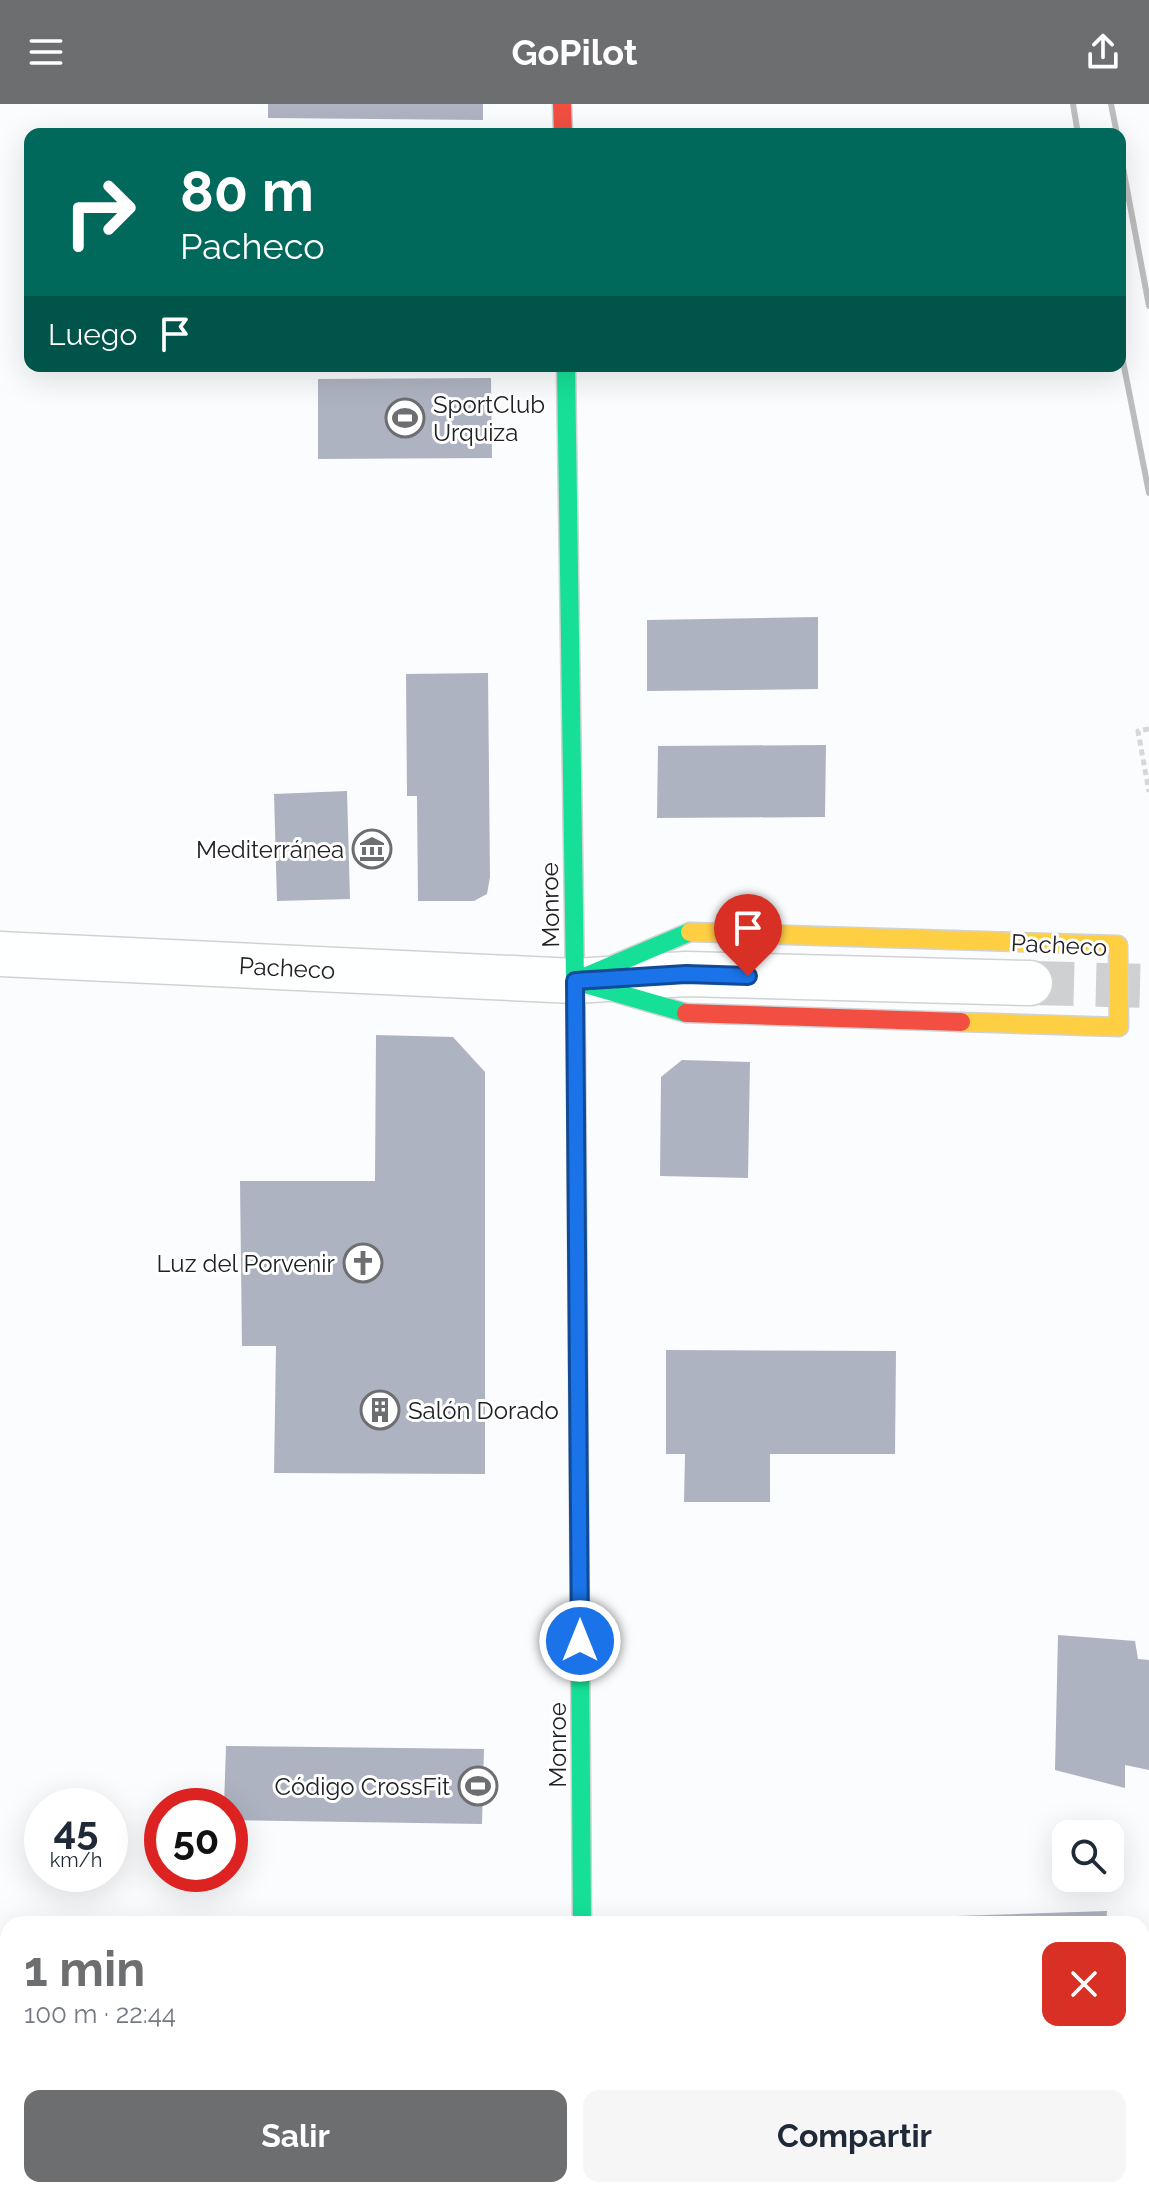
<!DOCTYPE html>
<html lang="es">
<meta charset="utf-8">
<style>
:root{--surface:#fff;--page:#f6f6f7;--text:#1f2937;--muted:#747a83;--accent:#6d6e70}
body{margin:0;font-family:Raleway,sans-serif;background:var(--page);color:var(--text);height:100vh;display:flex;flex-direction:column;font-size:30px;white-space:nowrap}
*{box-sizing:border-box;margin:0}
p{font-size:26px;color:var(--muted)}
.icon{flex:none;width:44px;height:44px;fill:none;stroke:currentColor;stroke-width:2;stroke-linecap:round;stroke-linejoin:round}
.map{position:relative;flex:1;overflow:hidden}
.sheet{position:absolute;left:0px;top:1812px;width:1150px;height:282px;display:flex;flex-direction:column;background:var(--surface);border-radius:24px 24px 0 0;box-shadow:0 8px 32px #0002}
.sheet>*{flex:none}
.guide{position:absolute;left:24px;top:24px;width:1102px;height:244px;border-radius:16px;box-shadow:0 8px 32px #0002;background:#00695c;color:#fff;overflow:hidden}
.tools{position:absolute;left:1052px;top:1716px;display:grid;gap:16px}
.tools a{display:grid;place-items:center;width:72px;height:72px;border-radius:16px;background:var(--surface);box-shadow:0 8px 32px #0002;font-size:40px}
.speed{position:absolute;left:24px;top:1684px;display:flex;gap:16px;font-size:40px;font-weight:700;text-align:center}
.speed>*{display:grid;place-content:center;width:104px;height:104px;border-radius:50%;background:var(--surface);box-shadow:0 8px 32px #0002;line-height:1}
.speed small{font-size:20px;font-weight:400}
.speed .limit{border:12px solid #d22;background:#fff;color:#111}
.pin{position:absolute;display:grid;place-items:center;width:68px;height:68px;color:#fff;margin:-82px -34px;border-radius:50% 50% 50% 0;rotate:-45deg;box-shadow:0 0 8px #0007}
.pin .icon{rotate:45deg}
.me{position:absolute;width:88px;margin:-44px;rotate:0deg;stroke-linejoin:round;filter:drop-shadow(0 0 6px #0008)}
.turn{display:flex;align-items:center;gap:28px;height:168px;padding:0 24px;font-size:36px}
.turn .icon{width:104px;height:104px;stroke-width:2.5}
.turn b{display:block;font-size:56px;line-height:68px}
.then{display:flex;align-items:center;height:76px;padding:0 24px;background:#0003;gap:16px;font-size:30px}
.round{display:grid;place-items:center;flex:none;width:84px;height:84px;border-radius:16px;background:var(--page)}
.headline{display:flex;align-items:center;justify-content:space-between;height:136px;padding:0 24px}
h1{font-size:48px;font-weight:700;line-height:60px;color:var(--accent)}
.cta{display:flex;gap:16px;margin-top:auto;padding:16px 24px}
.cta a{flex:1;height:92px;border-radius:16px;background:var(--accent);color:#fff;font-size:32px;font-weight:700;line-height:92px;text-align:center}
.cta a+a{background:var(--page);color:var(--text)}
header{display:flex;justify-content:space-between;align-items:center;height:104px;padding:0 24px;background:var(--accent);color:#fff;font-size:36px;font-weight:700}
.map>svg:first-child{display:block}
.built{fill:#e8ebf0}
.building{fill:#adb3c0}
.lines{fill:none;stroke-linecap:round;stroke-linejoin:round}
.street-tunnel{stroke:#cfd0d2;stroke-width:44;stroke-dasharray:44 22;stroke-linecap:butt}
.street-casing{stroke:#d1d2d4;stroke-width:47}
.fast-casing{stroke:#d1d2d4;stroke-width:21}
.slow-casing{stroke:#d1d2d4;stroke-width:21}
.jam-casing{stroke:#d1d2d4;stroke-width:21}
.path{stroke:#d6d7d7;stroke-width:5;stroke-dasharray:6 4;stroke-linecap:butt}
.street{stroke:#feffff;stroke-width:44}
.fast{stroke:#16e098;stroke-width:18}
.slow{stroke:#ffcf43;stroke-width:18}
.jam{stroke:#f24e42;stroke-width:18}
.rail{stroke:#bdbdbd;stroke-width:6}
.route-casing{stroke:#114b97;stroke-width:20}
.route{stroke:#1a73e8;stroke-width:14}
.labels{text-anchor:middle;dominant-baseline:central;stroke-width:6;stroke-linejoin:round;paint-order:stroke}
.poi-label{font-size:24px;fill:#202124;stroke:#fff;text-anchor:end}
.street-label{font-size:24px;fill:#202124;stroke:#fff}
</style>
<header><svg class="icon" aria-label="menu" viewBox="0 0 24 24"><path d="M4 6h16M4 12h16M4 18h16"/></svg>GoPilot<svg class="icon" aria-label="share" viewBox="0 0 24 24"><path d="M12 15V3M7 8l5-5 5 5M5 13v7h14v-7"/></svg></header>
<div class="map">
<svg width="1149" height="2093" viewBox="0 0 1149 2093">
<rect width="100%" height="100%" fill="#fbfcfe"/>
<path class="built" d="M128,2086H350V2093H128Z"/>
<path class="building" d="M268,0H483V16L268,14Z
M491,274L492,354L318,355V275Z
M818,513V585L647,587V516Z
M488,569L490,773L487,790L474,797H418L417,692H407L406,570Z
M826,641L825,713L657,714L658,642Z
M347,687L350,795L277,797L274,690Z
M376,931L453,933L485,968V1370L274,1369L276,1242H242L240,1077H375Z
M682,956L750,958L748,1074L660,1072L661,973Z
M666,1246L896,1247L895,1350H770V1398H684L685,1350H666Z
M1058,1531L1135,1537L1138,1555L1149,1556V1666L1125,1661V1684L1055,1666Z
M226,1642L484,1645L482,1720L230,1716V1702H224Z
M1107,1807L1106,1820H925V1813Z
M919,2086H1098V2093H919Z"/>
<g class="lines">
<path class="street-tunnel" d="M1030,879L1149,882"/>
<defs>
<path id="street" d="M0,850L575,877L686,870L1030,879"/>
<path id="fast" d="M566,262L576,946
M686,909L575,877L690,828
M578,1256L582,1820
M584,2086V2093"/>
<path id="slow" d="M690,828L1118,841L1119,923L961,918
M576,946L578,1256"/>
<path id="jam" d="M562,0L563,30
M686,909L961,918"/>
</defs>
<use href="#street" class="street-casing"/>
<use href="#fast" class="fast-casing"/>
<use href="#slow" class="slow-casing"/>
<use href="#jam" class="jam-casing"/>
<path class="path" d="M1149,625L1138,627L1149,688"/>
<use href="#street" class="street"/>
<use href="#fast" class="fast"/>
<use href="#slow" class="slow"/>
<use href="#jam" class="jam"/>
<path class="rail" d="M1073,0L1078,30
M1111,0L1117,30
M1120,48L1149,202
M1120,242L1149,389"/>
</g>
<g class="lines">
<defs>
<path id="route" d="M580,1537L575,877L686,870L748,872"/>
</defs>
<use href="#route" class="route-casing"/>
<use href="#route" class="route"/>
</g>
<defs>
<symbol id="stadium-ring" viewBox="-11 -11 22 22"><circle r="9.5" fill="#fff" stroke="#6d6e70" stroke-width="1.5"/><path d="M0-5a6.5 5 0 1 0 0 10a6.5 5 0 1 0 0-10ZM-3.5-1.8h7v3.6h-7Z" fill="#6d6e70"/></symbol>
<symbol id="museum-ring" viewBox="-11 -11 22 22"><circle r="9.5" fill="#fff" stroke="#6d6e70" stroke-width="1.5"/><path d="M0-6L6-3V-2H-6V-3ZM-5-1h2V3h-2ZM-1-1h2V3h-2ZM3-1h2V3H3ZM-6 4H6V6H-6Z" fill="#6d6e70"/></symbol>
<symbol id="church-ring" viewBox="-11 -11 22 22"><circle r="9.5" fill="#fff" stroke="#6d6e70" stroke-width="1.5"/><path d="M-1.2-6h2.4v3.5h3.3v2.4h-3.3V6h-2.4V-.1h-3.3v-2.4h3.3Z" fill="#6d6e70"/></symbol>
<symbol id="building-ring" viewBox="-11 -11 22 22"><circle r="9.5" fill="#fff" stroke="#6d6e70" stroke-width="1.5"/><path d="M-4-6H4V6H1V3H-1V6H-4ZM-2.5-4.3h1.7v1.8h-1.7ZM.8-4.3h1.7v1.8H.8ZM-2.5-1h1.7V.8h-1.7ZM.8-1h1.7V.8H.8Z" fill="#6d6e70"/></symbol>
</defs>
<g fill-rule="evenodd">
<use href="#stadium-ring" x="383" y="292" width="44" height="44"/>
<use href="#museum-ring" x="350" y="723" width="44" height="44"/>
<use href="#church-ring" x="341" y="1137" width="44" height="44"/>
<use href="#building-ring" x="358" y="1284" width="44" height="44"/>
<use href="#stadium-ring" x="456" y="1660" width="44" height="44"/>
</g>
<g class="labels">
<g class="poi-label">
<text x="433" y="300" text-anchor="start">SportClub<tspan x="433" dy="28">Urquiza</tspan></text>
<text x="344" y="745">Mediterránea</text>
<text x="335" y="1159">Luz del Porvenir</text>
<text x="408" y="1306" text-anchor="start">Salón Dorado</text>
<text x="450" y="1682">Código CrossFit</text>
</g>
<g class="street-label">
<text transform="translate(550 801) rotate(-91)">Monroe</text>
<text transform="translate(1059 841) rotate(3)">Pacheco</text>
<text transform="translate(287 864) rotate(3)">Pacheco</text>
<text transform="translate(557 1641) rotate(-90)">Monroe</text>
</g>
</g>
</svg>
<div class="tools">
<a><svg class="icon" aria-label="search" viewBox="0 0 24 24"><circle cx="10" cy="10" r="6"/><path d="M15 15l6 6"/></svg></a>
</div>
<div class="speed"><div>45<small>km/h</small></div><div class="limit">50</div></div>
<div class="pin" style="left:748px;top:872px;background:#d93025"><svg class="icon" aria-label="arrive" viewBox="0 0 24 24"><path d="M6 21V4h12l-3 4 3 4H6"/></svg></div>
<svg class="me" style="left:580px;top:1537px" viewBox="-20 -20 40 40"><circle r="17" fill="#1a73e8" stroke="#fff" stroke-width="3"/><path d="M0-11L8 9 0 5-8 9z" fill="#fff"/></svg>
<div class="guide">
<div class="turn"><svg class="icon" aria-label="right" viewBox="0 0 24 24"><path d="M7 20v-9h11M14 6l5 5-5 5"/></svg><div><b>80 m</b>Pacheco</div></div>
<div class="then">Luego<svg class="icon" aria-label="arrive" viewBox="0 0 24 24"><path d="M6 21V4h12l-3 4 3 4H6"/></svg></div>
</div>
<section class="sheet">
<div class="headline"><div><h1>1 min</h1><p>100 m · 22:44</p></div><a class="round" style="background:#d93025;color:#fff"><svg class="icon" aria-label="close" viewBox="0 0 24 24"><path d="M6 6l12 12M18 6L6 18"/></svg></a></div>
<div class="cta"><a>Salir</a><a>Compartir</a></div>
</section>
</div>
